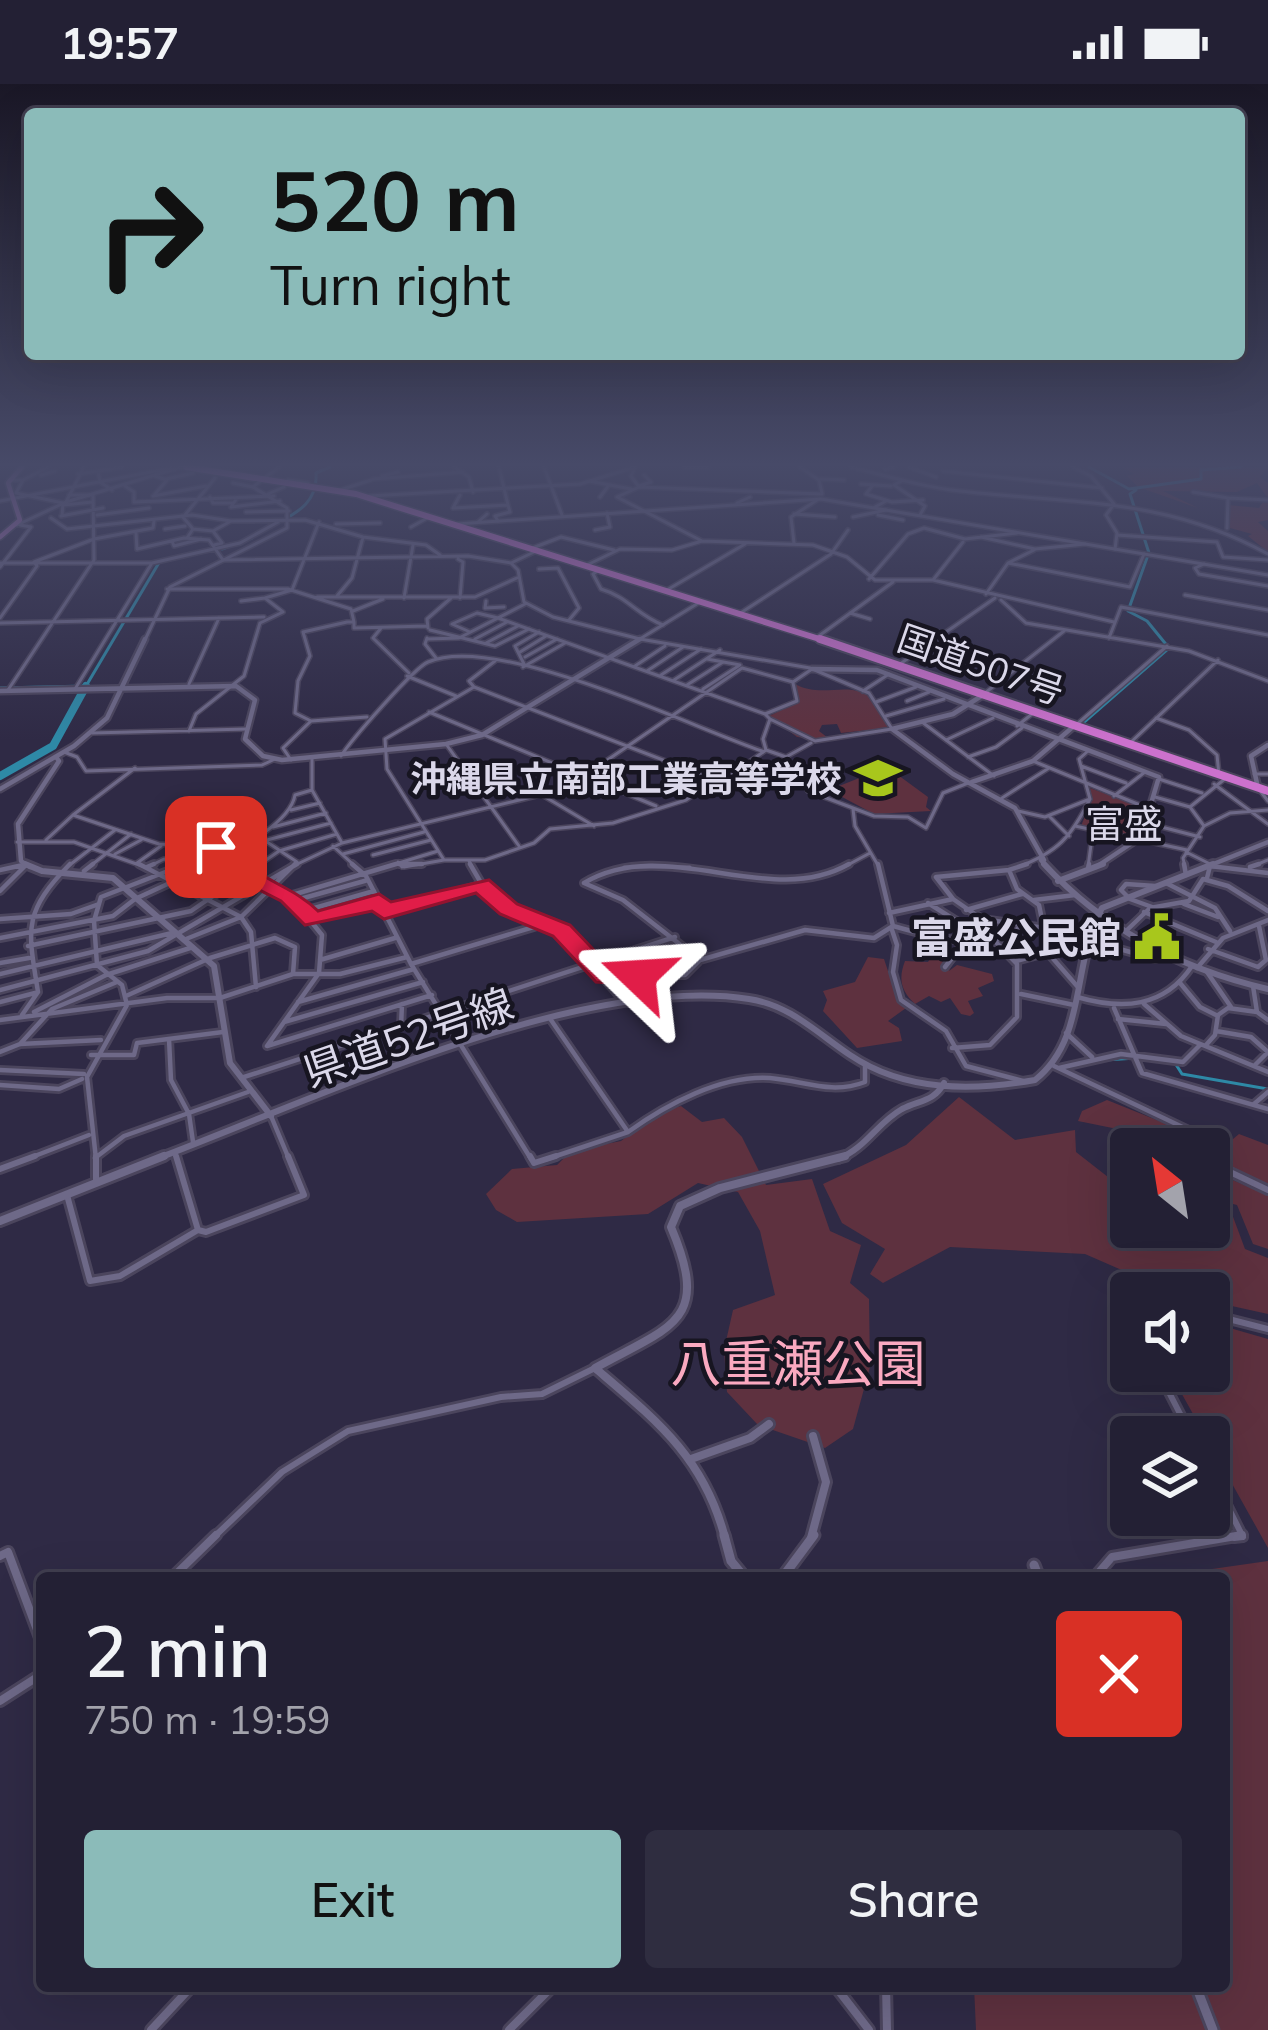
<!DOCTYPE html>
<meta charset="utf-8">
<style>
:root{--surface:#232034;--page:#2f2d40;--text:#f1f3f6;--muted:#a3a3ac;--line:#403e4f;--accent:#8bbbb9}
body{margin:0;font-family:Mulish,"Noto Sans JP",sans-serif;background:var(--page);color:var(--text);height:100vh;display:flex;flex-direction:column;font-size:45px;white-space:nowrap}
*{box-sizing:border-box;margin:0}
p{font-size:39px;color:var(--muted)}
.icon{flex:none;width:66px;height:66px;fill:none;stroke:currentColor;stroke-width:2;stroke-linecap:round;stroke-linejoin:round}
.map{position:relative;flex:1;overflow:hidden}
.panel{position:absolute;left:36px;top:1488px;width:1194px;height:420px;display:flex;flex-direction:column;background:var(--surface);border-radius:12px;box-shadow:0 12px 48px #0002,0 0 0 3px var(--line)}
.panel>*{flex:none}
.guide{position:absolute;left:24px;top:24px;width:1221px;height:252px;border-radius:12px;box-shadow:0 12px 48px #0002,0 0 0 3px var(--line);background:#8bbbb9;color:#111;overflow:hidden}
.needle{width:78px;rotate:330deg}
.tools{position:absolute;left:1110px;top:1044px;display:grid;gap:24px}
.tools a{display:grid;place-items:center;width:120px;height:120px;border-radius:12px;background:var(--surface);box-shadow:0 12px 48px #0002,0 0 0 3px var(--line);font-size:60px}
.pin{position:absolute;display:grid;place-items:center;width:102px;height:102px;color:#fff;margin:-51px;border-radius:24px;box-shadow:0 6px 18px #0006}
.me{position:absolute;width:132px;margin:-66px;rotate:290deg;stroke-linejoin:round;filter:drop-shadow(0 0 9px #0008)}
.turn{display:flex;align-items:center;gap:42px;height:252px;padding:0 48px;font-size:54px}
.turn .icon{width:156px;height:156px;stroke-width:2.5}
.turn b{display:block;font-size:84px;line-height:102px}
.round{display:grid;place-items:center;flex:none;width:126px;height:126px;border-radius:12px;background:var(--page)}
.headline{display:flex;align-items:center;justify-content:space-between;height:204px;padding:0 48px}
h1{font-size:72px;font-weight:600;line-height:90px}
.primary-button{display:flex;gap:24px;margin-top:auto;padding:24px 48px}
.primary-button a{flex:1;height:138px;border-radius:12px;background:var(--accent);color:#111;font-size:48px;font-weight:600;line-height:138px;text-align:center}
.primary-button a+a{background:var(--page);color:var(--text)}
.status{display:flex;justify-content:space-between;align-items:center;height:84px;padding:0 60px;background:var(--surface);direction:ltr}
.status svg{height:33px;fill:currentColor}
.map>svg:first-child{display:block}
.green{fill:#5e313f}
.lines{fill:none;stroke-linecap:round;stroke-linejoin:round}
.stream{stroke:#2e89a6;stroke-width:3}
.river{stroke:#2e89a6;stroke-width:8}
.street-far3-casing{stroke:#4b455d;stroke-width:6}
.street-far2-casing{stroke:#4b455d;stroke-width:10}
.street-far1-casing{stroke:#4b455d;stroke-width:12}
.street-casing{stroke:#4b455d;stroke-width:14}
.secondary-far4-casing{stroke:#4b455d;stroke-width:6}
.secondary-far3-casing{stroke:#4b455d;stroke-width:9}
.secondary-far2-casing{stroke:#4b455d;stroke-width:12}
.secondary-far1-casing{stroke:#4b455d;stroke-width:14}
.secondary-casing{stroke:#4b455d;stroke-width:15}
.primary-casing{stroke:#4b455d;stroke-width:8}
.highway-far1-casing{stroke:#4b455d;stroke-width:9}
.highway-casing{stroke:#4b455d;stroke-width:12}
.street-far3{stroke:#6e6988;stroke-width:3}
.street-far2{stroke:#6e6988;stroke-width:4.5}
.street-far1{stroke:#6e6988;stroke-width:6}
.street{stroke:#6e6988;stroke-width:8}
.secondary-far4{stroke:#6e6988;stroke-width:3}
.secondary-far3{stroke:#6e6988;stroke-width:4.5}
.secondary-far2{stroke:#6e6988;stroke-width:6}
.secondary-far1{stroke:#6e6988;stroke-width:8}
.secondary{stroke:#6e6988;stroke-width:9}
.primary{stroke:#a66eb1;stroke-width:4.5}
.highway-far1{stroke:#cc71cd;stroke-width:6}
.highway{stroke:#cc71cd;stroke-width:8}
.route{fill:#e11d48;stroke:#92132f;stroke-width:3}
.labels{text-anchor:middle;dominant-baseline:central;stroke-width:9;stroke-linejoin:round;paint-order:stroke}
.far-street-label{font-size:36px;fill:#dbd8ea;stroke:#171521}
.far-poi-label{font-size:36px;font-weight:bold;fill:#dbd8ea;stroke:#171521;text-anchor:end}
.far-quarter-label{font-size:39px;fill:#dbd8ea;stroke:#171521}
.poi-label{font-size:42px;font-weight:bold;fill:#dbd8ea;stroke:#171521;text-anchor:end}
.street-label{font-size:42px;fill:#dbd8ea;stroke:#171521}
.near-park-label{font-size:51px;fill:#faa9c0;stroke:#171521}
</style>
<div class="status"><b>19:57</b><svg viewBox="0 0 49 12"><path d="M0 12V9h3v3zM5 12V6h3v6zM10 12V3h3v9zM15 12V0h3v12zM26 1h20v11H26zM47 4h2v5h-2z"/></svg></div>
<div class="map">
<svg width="1268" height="1946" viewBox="0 0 1268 1946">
<rect width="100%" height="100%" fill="#2f2a45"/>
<path class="green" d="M1121,383H1268L1260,393L1268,399V436L1258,438L1268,447V468L1248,452L1252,450L1230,444L1228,421L1259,424L1264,416L1259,414L1267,413L1257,399L1237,408L1163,407L1198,424L1138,403L1127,392L1134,390Z
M795,600C831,620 867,580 888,644L841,649L837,640L822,641L819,647L832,657L797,653L769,632L798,618Z
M887,683L928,713L926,723L931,727L874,730L829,706Z
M1090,704L1147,725L1137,755L1081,742L1092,715Z
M868,873L884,875L898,917L906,924L888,937L899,944L902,957L857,964L823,927L827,916L823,907L855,898Z
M931,873L952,881L949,887L957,881L992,890L994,897L978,904L983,912L968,917L974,929L970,932L961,930L950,914L941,918L929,912L915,920C901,907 898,895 905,877L928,878Z
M959,1013L1015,1056L1075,1046L1076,1068L1131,1111V1143H1209V1118L1229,1122L1245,1165L1268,1174V1230L1209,1217V1209L1172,1208L1085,1170L950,1163L883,1199L870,1190L885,1165L842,1139L823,1100L906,1061Z
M1107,1016L1174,1043L1197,1065H1154L1137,1049L1078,1037L1082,1027Z
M681,1022L702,1038L724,1034L742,1053L766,1101L812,1095L830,1147L861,1161L850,1199L869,1215L870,1283L853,1345L825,1364L758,1341L727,1308L724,1266L733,1226L775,1211L760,1147L738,1108L698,1099L648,1130L517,1138L496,1126L486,1110L512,1085L557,1081L571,1067L621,1057L657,1029Z
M1239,1050L1268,1061V1101L1224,1081L1215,1070Z
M1209,1086L1268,1111V1165L1253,1160L1237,1121L1209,1114Z
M1209,1238L1268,1255V1464L1169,1287H1209Z
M1268,1477V1946H976L974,1902H1224V1494H1149Z"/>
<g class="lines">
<path class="stream" d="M1089,383L1129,405L1201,395V386L1241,383
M1136,406L1130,410L1149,469
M276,440C299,428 318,417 316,389L330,383
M222,465L252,454
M0,604L86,602L160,477
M1083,639L1169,564L1147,537L1128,527L1148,471
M1104,976L1137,974
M1175,979L1182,990L1268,1005"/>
<path class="river" d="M0,692L53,662L86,602"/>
<defs>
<path id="street-far3" d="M454,383L469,393L473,408
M499,383L508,421
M635,383L631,392L639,403L617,413L702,457
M684,383H708
M800,383L819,396L822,409
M851,383C887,392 923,403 960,407C1073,420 1165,413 1268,470
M909,383L936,393
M1073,383L1091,392L1114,420
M885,385L894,383
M98,387L100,398L112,406
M943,387L1102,404
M78,390L122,383
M41,391L55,387
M155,392L167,396L155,410
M382,392L398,388
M166,395L193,389
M373,395L463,388
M821,395L844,396
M9,396H23L48,383
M23,396L16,409L63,419L62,432
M903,396L894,401L925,422L920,431
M589,397L631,405
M233,399L253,403
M861,400L891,402
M125,402L134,408V418L274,412
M639,402L651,398L644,391
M872,402L866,410L892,418L923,416
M639,403L822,410
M337,407L371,396
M1193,408L1228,414
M268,410L284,403
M69,411H92
M460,411L453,424L508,421
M153,412L206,402
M369,412L580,400L635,383
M210,413L213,419H233
M600,413L609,401
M237,414L231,423L280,417
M0,417L171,384
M66,418L84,383
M737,419L750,413
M1114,420L1106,431L1117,449L1115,465
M63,421L93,418
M875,423L886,417
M246,428L289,427
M794,430L835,433
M97,431L149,424
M185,431L215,394
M878,431L903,436
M61,432L103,424
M182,432L193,445L187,454
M853,433L886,426
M51,434L67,445L192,431L231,437L305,436L363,453L426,461L440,471
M498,437L495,432L510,428L508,421
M478,438L487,430
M336,440L380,439
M411,443L429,433
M924,444L965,455L1017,449
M1227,444L1228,414L1268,416
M165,445L185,442
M193,445L213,447L231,437
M595,446L610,443L607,429
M213,447L222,459L214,461
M136,449L137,465L184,454L209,456L223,476L468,472L511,479L534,468
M1117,451L1217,458L1223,473L1268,476
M981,453L1035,465L1085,460
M172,457L174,462L201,455
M794,459L791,433L817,416
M530,465L561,453L614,466
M458,475L463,478L460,514
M0,479H152
M511,479L518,486L524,518L553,533L640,555L810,584L869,609L892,645L815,657L770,635
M1008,479L1130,503L1144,470
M1204,480L1195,484L1199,490L1268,502
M585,482L620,465L672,466L702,457L813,461L847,473L875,496H933L1114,538
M0,483L31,443L20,441
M539,485L558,484L579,524L569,536
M599,486L593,490L601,505C628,513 637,531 663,541
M869,495L908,450L924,444
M933,496L963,458
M167,505H288L351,525L354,538
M667,506L745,460
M986,510L1008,479L1034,466
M1185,511L1268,526
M337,512L352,494L363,453
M317,513H475L519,493
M404,514L413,461
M1001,516L1026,539L1189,567L1268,597
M241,517L265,514
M486,517L485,524L504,523
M353,527L383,515
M850,529L870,535
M739,530L831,470L848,446
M0,534L37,482L34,478L94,455L153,444L154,437
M0,539L264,533
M381,544L373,554L409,589
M428,544L427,535L451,514
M430,546L495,562L529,545
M470,548L452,540L477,529L498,534L765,630
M427,554L425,560L436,574
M816,554L893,498
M1109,554L1121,523L1268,551
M427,555L459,554L525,520
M475,555L507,538
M486,559L518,542
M520,568L546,552
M525,573L557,555
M495,577L469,597L474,603L385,655L387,685L444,776H485L534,759L550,745L613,739L686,716L703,704L795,687
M900,580L995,514
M525,582L515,562L539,548
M635,582L665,562
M523,583L565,559
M647,587L683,563
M661,591L701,565
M407,592L456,612
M674,596L720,566
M793,598L812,585
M189,600L219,534
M687,601L723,578
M474,603L720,698
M75,605L152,479L240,459L278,438
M703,605L740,581L707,575
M8,606L94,476L93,411
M863,607L889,590
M985,609L1064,547
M907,617L929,608
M876,618L916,603
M429,628L656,722
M765,630L797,617L793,599
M765,630L770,635L763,655L766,666
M886,632L944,615
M367,633L311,637L295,629L298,597L310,572L303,548L347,538H354V544L427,542
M1156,634L1189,646L1217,671L1219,691
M922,638L994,692
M1076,641L1167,562
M1017,642L1032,630
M189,647L196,630L244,592L260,539L283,528L265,514L292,506L319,438
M92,649L247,645
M946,656L993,634
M1130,659L1218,576
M446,660L519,762
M64,668L77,673L86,687L262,681L275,675
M341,672C351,656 414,584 428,578C496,548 689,642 762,667
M786,673L811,659
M968,673L996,663L1022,644
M312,674V706L342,759
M291,676L283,664L311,637
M1033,677L1152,726
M1081,682L1126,699
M1254,690H1268
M1159,695L1202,709
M721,698L766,666L786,673L808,707L874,732L908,733L926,744L943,709L968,699
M1214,700L1268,740
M1258,704L1268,717
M542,711L594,742
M1114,712L1145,688
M1155,713L1190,723L1204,742L1183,774L1185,783
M1002,714L1049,684
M1190,723L1226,694
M853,725L855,742L879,783
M291,726L320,719
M1018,727L1045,733L1090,715
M73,731L135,684
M1049,732L1069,752
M1150,740L1200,753
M1075,742L1187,766
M1204,742L1230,729L1268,726
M273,743L326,729
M255,750L297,778L292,783
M46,756L73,731L159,760L222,764L242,783
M267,756L331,739
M17,758H74L145,783
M333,762L356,783
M1186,768L1212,781
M115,770L141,756
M343,770L424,748
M373,771L431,756
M469,777L472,783
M398,778L402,783
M137,779L161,762
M15,783L23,781
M67,783L115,746
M89,783L131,750
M148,783L164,775L187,776
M178,783L216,777
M205,783C231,769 290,741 295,711L312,706
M256,783L279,767L337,750
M291,783L342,759L565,705L742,584L793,598
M386,783L438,767
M404,783L444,776
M624,783H690
M844,783L870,769
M1018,783C1058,768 1071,753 1090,715L1079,675L1088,667
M1088,783L1093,746
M1210,783H1216
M1251,783L1268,776"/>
<path id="street-far2" d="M139,780L241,833L251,848L256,903
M238,780L301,825L322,851L319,889L267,962L432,911
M352,780L366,792L411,880L531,1075
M399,780H422
M470,780L488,811L561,847L621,914
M849,780C768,826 667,750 584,799L623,816L700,876L805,846L874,854L893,842L878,780
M1027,780L1009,786L1017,805L1039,821L1049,870L1077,902
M1184,780L1186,791
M147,783L154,780
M1250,783L1259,780
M1088,785L1089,780
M0,786L23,781
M84,787L93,780
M1207,794L1210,782L1268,789
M1166,799L1215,824L1230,847
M0,807L25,782
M289,812L396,780
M1127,812L1121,806L1126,800L1155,802
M953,815L936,793L1009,786
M1130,815L1152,823
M1034,816L1075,811
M293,817L368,796
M928,819L982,853
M1184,820L1218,833
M966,826L1022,810
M304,827L374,807
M384,828L480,801
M1144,828L1216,858
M889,829L953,815L982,835L1045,844L1155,875L1165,871
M0,835L71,830L99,820
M315,835L379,817
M893,842C925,851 997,872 1020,842
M1259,842L1266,876
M892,846L897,861L893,888L901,916L946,947L966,982L1023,997
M1126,847L1150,824L1189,817L1203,795L1228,802L1268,827
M0,854L113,832L135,815L211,780
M186,855L241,833L295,780
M28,862L191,827L260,780
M1208,865L1258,883L1266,876
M320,876L395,854
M1016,877L1049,868
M0,879L29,874
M411,880L537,842
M945,883L967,855
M1197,884L1223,854L1268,836
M1207,888L1231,923
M0,890L172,849
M605,892L685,891L700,876
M1180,899L1200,923L1218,932
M1253,902L1257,928
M0,906L148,867L297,780
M1021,910L1074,921
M126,912L210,874L275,854L295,863L293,890
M1077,913C1122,926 1164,924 1192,882
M0,918L35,909
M298,918L414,885
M1144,920L1181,952L1268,988
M1114,924L1142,989L1268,1025
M34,928L106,891L190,864
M22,931L38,908C28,845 22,829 70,780
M1118,935L1166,940
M0,936L167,914H220L293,890H340L407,873
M551,936L628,1048C667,1020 721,991 770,994C805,997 831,1011 865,998V980
M284,938L423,898
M401,943L402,920
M1216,947L1251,953L1268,968L1254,982
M1066,949L1092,973
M169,955L171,996L189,1030L193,1058
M20,960L52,925L117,898
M1206,961L1215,951L1218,931L1228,924L1257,928L1268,936
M952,964L990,961L1017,933V880L992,854
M0,968L20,960L101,956
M91,971H134L137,959L223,948
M1054,982L1193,1048L1204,1065
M1059,984L1121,970L1183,978L1200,961
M0,986L84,990
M241,994L675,853
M0,1001L59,1005L82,995
M1254,1020L1268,1008
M271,1032L289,1075
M175,1068L177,1075
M95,1074L124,1052L248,1008
M27,1075L89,1051
M96,1075L87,993L127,921L122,901L97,881L94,837L101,813L186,780
M547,1075L628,1048"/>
<path id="street-far1" d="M96,1072V1098
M176,1072L198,1146L206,1148L304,1111L288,1072
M530,1072L534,1079L556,1072
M1209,1078L1268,1106
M0,1085L35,1072
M67,1111L90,1197L120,1192L198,1146
M1209,1230L1268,1245
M1131,1236L1120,1213L1137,1209
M1158,1287L1192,1353
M1209,1385L1243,1453L1234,1454
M213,1454L282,1388L348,1347L501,1313L542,1310L595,1284"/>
<path id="street" d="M0,1472L8,1468L42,1559
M172,1494L216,1451
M1094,1494L1112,1473L1242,1451
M0,1617L42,1590
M835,1902L869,1946
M886,1902L887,1946
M151,1946L192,1902
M509,1946L553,1902"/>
<path id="secondary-far4" d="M544,383L562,431
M288,396L308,399
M457,440L821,415L1268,491
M17,441L66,418L181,383
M144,558L170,503L287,444V424L253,403L279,383
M635,558L700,518"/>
<path id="secondary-far3" d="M812,585L877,586L1159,693L1141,753L1096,783
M0,607L236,602L255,616L245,655L263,672L282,676L446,660L482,651L640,555
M892,645L953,690L1015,724L1044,776
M892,645L953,630L983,611
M972,698L1033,677L1074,642
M1258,704L1251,672L1268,661
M0,705L74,662L107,634L145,555
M1041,776L1047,783
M30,783L21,777L18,740L59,677L56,673
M1206,783L1268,758"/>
<path id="secondary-far2" d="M25,780L42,787L113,794L214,882L230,979L271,1032
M1044,780C1105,846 1181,885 1268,905
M1058,797L1103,780
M156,1075C315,1015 582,889 749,915C790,921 817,949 850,971C905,1008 973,1007 1035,996C1088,954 1071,879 1102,824L1213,780
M838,1075C866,1064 877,1039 902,1025C919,1016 934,1018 944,999"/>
<path id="secondary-far1" d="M0,1137L164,1072
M691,1375L750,1354L769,1340
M725,1454C704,1373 656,1336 595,1284C673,1241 711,1238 671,1143L680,1122L720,1104L845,1072
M811,1454L826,1398L813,1352"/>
<path id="secondary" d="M724,1451L731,1477L745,1494
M1034,1481L1039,1494
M782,1494L814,1451
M1196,1902L1213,1946"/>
<path id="primary" d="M0,453L20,436L8,399L22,383"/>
<path id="highway-far1" d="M186,383L356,410L829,558"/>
<path id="highway" d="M820,555L1268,707"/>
</defs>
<use href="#street-far3" class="street-far3-casing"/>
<use href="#street-far2" class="street-far2-casing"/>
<use href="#street-far1" class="street-far1-casing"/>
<use href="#street" class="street-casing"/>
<use href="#secondary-far4" class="secondary-far4-casing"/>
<use href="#secondary-far3" class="secondary-far3-casing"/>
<use href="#secondary-far2" class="secondary-far2-casing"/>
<use href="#secondary-far1" class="secondary-far1-casing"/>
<use href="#secondary" class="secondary-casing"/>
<use href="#primary" class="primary-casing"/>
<use href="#highway-far1" class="highway-far1-casing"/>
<use href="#highway" class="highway-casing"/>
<use href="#street-far3" class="street-far3"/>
<use href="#street-far2" class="street-far2"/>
<use href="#street-far1" class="street-far1"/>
<use href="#street" class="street"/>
<use href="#secondary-far4" class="secondary-far4"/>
<use href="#secondary-far3" class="secondary-far3"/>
<use href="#secondary-far2" class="secondary-far2"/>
<use href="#secondary-far1" class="secondary-far1"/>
<use href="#secondary" class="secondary"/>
<use href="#primary" class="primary"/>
<use href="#highway-far1" class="highway-far1"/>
<use href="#highway" class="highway"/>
</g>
<linearGradient id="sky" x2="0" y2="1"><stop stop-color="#1a1726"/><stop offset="0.58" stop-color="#474a68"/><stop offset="1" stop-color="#474a68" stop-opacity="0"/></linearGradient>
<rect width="1268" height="656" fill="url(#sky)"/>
<path class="route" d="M216,756C236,762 237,774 253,785C275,801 298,807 318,827L379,810L391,818L489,796L517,820L570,841L611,884H638L651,892L638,901L596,898L553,852L500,830L476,809L384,835L372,827L305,841L281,817L234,793L205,763Z"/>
<defs>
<symbol id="school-bare" viewBox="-9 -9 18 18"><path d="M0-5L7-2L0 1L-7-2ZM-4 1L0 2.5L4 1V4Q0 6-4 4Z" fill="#a8c71c" stroke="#171521" stroke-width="2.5" paint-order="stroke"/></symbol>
<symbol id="civic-bare" viewBox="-9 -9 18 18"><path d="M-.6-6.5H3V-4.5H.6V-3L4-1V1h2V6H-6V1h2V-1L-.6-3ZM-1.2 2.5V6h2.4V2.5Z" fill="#a8c71c" stroke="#171521" stroke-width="2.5" paint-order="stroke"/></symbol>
</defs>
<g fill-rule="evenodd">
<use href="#school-bare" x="845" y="661" width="66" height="66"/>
<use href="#civic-bare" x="1124" y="820" width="66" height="66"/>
</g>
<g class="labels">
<g class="far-street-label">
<text transform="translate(981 580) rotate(19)">国道507号</text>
</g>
<g class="far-poi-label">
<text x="842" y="694">沖縄県立南部工業高等学校</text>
</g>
<g class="far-quarter-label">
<text x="1124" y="739">富盛</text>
</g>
<g class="poi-label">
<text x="1121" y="853">富盛公民館</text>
</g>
<g class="street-label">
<text transform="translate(408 953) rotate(-19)">県道52号線</text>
</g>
<g class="near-park-label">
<text x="798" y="1279">八重瀬公園</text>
</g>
</g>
</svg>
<div class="tools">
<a><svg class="needle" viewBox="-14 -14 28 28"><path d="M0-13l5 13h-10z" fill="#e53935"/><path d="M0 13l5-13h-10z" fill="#a3a3ac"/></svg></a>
<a><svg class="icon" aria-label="sound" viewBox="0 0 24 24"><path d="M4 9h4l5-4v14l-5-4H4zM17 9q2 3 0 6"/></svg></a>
<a><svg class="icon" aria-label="layers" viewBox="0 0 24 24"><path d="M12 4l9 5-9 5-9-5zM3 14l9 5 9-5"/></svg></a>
</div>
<div class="pin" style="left:216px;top:763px;background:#d93025"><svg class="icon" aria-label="arrive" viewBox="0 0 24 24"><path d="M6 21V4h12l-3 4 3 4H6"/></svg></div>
<svg class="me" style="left:638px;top:892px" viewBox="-20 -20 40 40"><path d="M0-17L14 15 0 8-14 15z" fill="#e11d48" stroke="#fff" stroke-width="4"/></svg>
<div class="guide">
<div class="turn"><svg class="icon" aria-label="right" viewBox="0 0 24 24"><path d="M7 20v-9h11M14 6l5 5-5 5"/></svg><div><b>520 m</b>Turn right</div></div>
</div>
<section class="panel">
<div class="headline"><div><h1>2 min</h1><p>750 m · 19:59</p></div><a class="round" style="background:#d93025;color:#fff"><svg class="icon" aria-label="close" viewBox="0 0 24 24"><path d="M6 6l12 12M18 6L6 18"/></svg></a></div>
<div class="primary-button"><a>Exit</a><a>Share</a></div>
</section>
</div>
